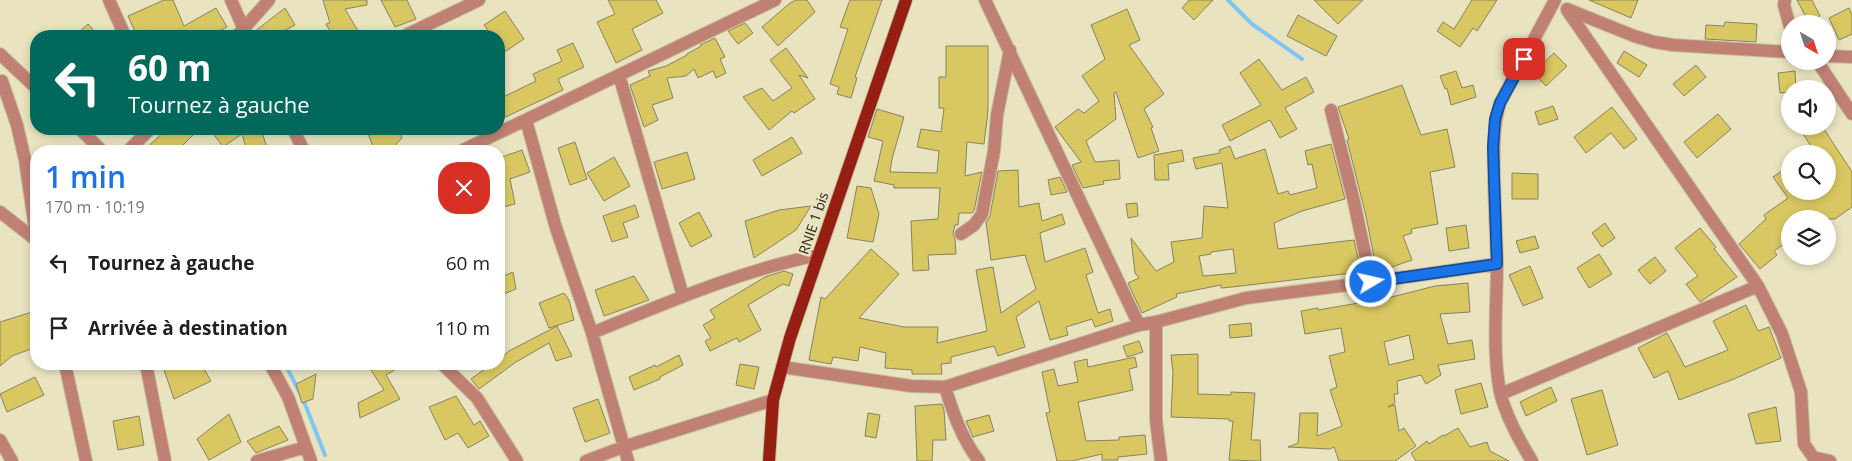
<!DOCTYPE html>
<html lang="fr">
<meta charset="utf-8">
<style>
:root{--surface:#fff;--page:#f6f6f6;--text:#202124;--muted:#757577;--accent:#1a73e8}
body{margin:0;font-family:"Open Sans",sans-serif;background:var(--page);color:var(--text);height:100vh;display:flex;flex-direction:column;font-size:19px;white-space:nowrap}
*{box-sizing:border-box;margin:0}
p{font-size:16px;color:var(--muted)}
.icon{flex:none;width:28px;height:28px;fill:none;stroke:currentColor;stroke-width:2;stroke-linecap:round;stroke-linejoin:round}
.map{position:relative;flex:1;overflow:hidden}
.drawer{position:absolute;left:30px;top:145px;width:475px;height:225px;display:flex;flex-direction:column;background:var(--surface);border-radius:20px;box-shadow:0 2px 8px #0003}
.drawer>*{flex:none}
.banner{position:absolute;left:30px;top:30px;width:475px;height:105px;border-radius:20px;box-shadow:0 2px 8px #0003;background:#00695c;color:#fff;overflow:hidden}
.needle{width:32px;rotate:141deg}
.buttons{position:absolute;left:1781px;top:15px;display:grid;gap:10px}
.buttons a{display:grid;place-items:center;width:55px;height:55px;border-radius:50%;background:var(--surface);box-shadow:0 2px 8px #0003;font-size:25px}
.pin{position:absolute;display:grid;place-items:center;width:42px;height:42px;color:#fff;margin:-21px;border-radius:10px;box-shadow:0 2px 8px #0006}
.me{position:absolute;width:55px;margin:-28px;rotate:81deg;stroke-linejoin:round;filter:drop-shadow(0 0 4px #0008)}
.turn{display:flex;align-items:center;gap:18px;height:105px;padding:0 15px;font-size:22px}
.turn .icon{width:65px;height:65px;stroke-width:2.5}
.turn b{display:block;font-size:35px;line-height:42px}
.round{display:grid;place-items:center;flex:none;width:52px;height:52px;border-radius:20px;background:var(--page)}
.headline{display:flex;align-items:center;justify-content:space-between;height:85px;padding:0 15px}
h1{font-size:30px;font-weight:600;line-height:38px;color:var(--accent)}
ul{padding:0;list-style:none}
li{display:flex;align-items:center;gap:15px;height:65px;padding:0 15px}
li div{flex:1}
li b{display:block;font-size:19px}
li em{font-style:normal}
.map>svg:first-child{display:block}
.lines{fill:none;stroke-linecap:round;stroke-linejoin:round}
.stream{stroke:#7fc5f6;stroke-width:4}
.building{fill:#d9c862;stroke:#888361;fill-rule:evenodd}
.street-casing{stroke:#c3be9e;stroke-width:14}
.primary-casing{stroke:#c3be9e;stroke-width:14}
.street{stroke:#c18074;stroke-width:12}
.primary{stroke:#961f11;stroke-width:12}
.route-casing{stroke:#114b97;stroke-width:12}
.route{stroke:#1a73e8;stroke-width:9}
.labels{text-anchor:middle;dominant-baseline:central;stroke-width:5;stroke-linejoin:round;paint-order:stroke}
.street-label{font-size:14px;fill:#2c2a1c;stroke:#e9e3bf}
</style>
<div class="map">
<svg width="1852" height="461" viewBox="0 0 1852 461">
<rect width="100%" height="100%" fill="#e9e3bf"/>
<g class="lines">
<path class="stream" d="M1228,0L1252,24L1302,59
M285,364L300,393
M303,399L325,455"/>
</g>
<path class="building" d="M164,0H173L184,26L216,8L227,27L210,36H153L150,30L137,36L128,16Z
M323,0H367V5L345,9L361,36H333L326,24L330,23Z
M381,0H407L416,19L395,27Z
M608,0H656L663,13L632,29L642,50L616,63L597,22L615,14Z
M796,0H807L815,12L778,46L762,27L790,3Z
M850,0H882L855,77L857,78L851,98L837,94L839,87L830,84L848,29L840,27Z
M1189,0H1213L1194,20L1182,8Z
M1314,0H1363L1338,24Z
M1472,0H1497L1477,31L1473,28L1460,47L1437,31L1443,22L1454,29Z
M1589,0H1638L1631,18Z
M1797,0H1812L1820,16L1809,23Z
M285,8L295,25L275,36H254V32Z
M1849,8L1852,15V34L1839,40L1829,18Z
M1127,9L1140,40L1129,45L1164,94L1144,109L1153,127L1151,128L1159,151L1138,158L1116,92L1114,93L1116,119L1086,141L1095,162L1119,160L1120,179L1103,181L1104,184L1083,188L1072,165L1081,162L1055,127L1078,109L1084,113L1099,101L1082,76L1105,59L1091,25Z
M505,11L524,39L503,53L499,46V36H492L484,25Z
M1298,15L1337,36L1326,56L1287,36Z
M1725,22L1757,24L1756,42L1705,39L1706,25L1724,26Z
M745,23L753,33L738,44L728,31Z
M88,24L99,36H74Z
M715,38L725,57L720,59L726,73L716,78L713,71L698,78L694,69L686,76L667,78L673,98L652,105L658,120L644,127L630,85L650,76L648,71L666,66L687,55V54L701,46L700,45Z
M573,43L584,67L558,79L563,90L499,120V99L536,81L533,74L562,61L557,50Z
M946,46H988V111L984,144L967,142L965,176L982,172L974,211L972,213H959L958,225H955L953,234L955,239L956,254L928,255L929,270L913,271L911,221L938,219L940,188H894V185L874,181L883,141L868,137L877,109L904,117L892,159L890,172L937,173L939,151L917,147L921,129L941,132L944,108H939V77H946Z
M786,48L808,78L799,75L815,99L794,113L792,111L769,130L743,97L762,88L773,101L792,88L770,60Z
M1624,51L1647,65L1639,77L1617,63Z
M1554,53L1567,66L1546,86L1533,73Z
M1259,59L1282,90L1306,77L1314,92L1285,108L1297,129L1280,138L1270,120L1230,141L1222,125L1261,105L1240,73Z
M1696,65L1706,77L1684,96L1673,84Z
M1456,71L1462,88L1473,85L1476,97L1451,105L1447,88L1445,89L1440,76Z
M1795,71L1796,89H1790V92L1780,93L1778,73Z
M1402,85L1421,135L1447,129L1455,167L1430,172L1438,224L1411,229L1412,233L1403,236L1412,260L1377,272L1366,216L1347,140L1349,139L1338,107Z
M1553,106L1558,119L1539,125L1535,112Z
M1612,107L1637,139L1624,149L1611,133L1586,153L1574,137Z
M1718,114L1731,129L1697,158L1684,142Z
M1798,126H1822L1852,172V207L1835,219H1790V240L1774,251L1777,255L1760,269L1739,244L1766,219L1764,215L1788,198L1773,177L1790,165V191H1828V154H1816Z
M167,129H199L177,151H143Z
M210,129H261L268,151H247L242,134L223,147Z
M366,129H399L402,138L396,144L398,151H375Z
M792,137L802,153L762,176L753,160Z
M575,142L587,179L570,185L558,148Z
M1331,144L1345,199L1302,211L1274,223L1278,249L1354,240L1361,272L1232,287L1221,288V285L1176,294L1177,297L1142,313L1128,283L1139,278L1135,273L1131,238L1156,271L1174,262L1171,242L1202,238L1204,206L1228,208L1222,163L1196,169L1193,158L1220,153L1219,150L1230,146L1235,159L1265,149L1278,194L1288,191L1290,195L1317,188L1312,164L1308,165L1305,151ZM1233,249L1236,273L1203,276L1199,256L1211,254V252Z
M522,150L530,172L510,179L515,204L499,208V158Z
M1182,150L1184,161L1168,164L1169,180H1155L1154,155Z
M687,152L695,179L662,189L654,162Z
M614,157L630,186L604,201L587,173Z
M1018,170L1019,207L1039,203L1042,221L1062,214L1065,224L1040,233L1045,262L1085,248L1093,272L1086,275L1098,313L1110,309L1113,321L1095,327L1092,319L1066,327L1068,335L1050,340L1039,301L1016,317L1025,347L998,356L994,346L951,357V363L941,364L942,374H912V370L885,368L886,353L860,347L858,361L833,357L831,364L809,360L821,297L825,299L871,249L899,274L859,318L904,327H938L937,343L987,331L976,270L993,267L1001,313L1036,289L1025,255L991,260L986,222L990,216L998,171Z
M1512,173L1538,174V199H1512Z
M1060,177L1067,192L1051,195L1048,180Z
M857,186L871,188L879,214L873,242L847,238Z
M1137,203L1138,216L1128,218L1126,204Z
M635,205L639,217L623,223L628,237L612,242L603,216Z
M811,206L796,230L754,258L745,221L779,210Z
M699,212L712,236L691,247L679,223Z
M1605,223L1615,238L1602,247L1592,233Z
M1466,225L1469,248L1449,251L1446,228Z
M1700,228L1716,247L1714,249L1737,277L1700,302L1686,284L1698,276L1675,248Z
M1535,236L1539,248L1520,253L1516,241Z
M1599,254L1612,274L1589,288L1577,268Z
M1655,257L1666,271L1650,284L1638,270Z
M1530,266L1543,298L1523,306L1509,275Z
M784,271L793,274L789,286L783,284L748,305L761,330L739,342L737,338L710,351L705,341L711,338L703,325L715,318L710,310L765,277Z
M513,272L516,289L499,296V278Z
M634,276L649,300L604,316L595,290Z
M1468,283L1470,312L1440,314L1448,344L1472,340L1475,359L1438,365L1441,375L1426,384L1421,375L1397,381L1398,394H1394L1395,403L1388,407L1395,405L1399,431L1404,428L1416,446L1395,461H1339L1334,447L1330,449L1288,447L1298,443L1300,413H1318L1317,436L1342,426L1330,390L1337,387L1329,356L1345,352L1341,328L1305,334L1301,311L1318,308V310L1376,300V301L1435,286ZM1409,335L1414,359L1389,365L1384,342Z
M564,293L569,300L574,320L549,328L539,303Z
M1746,305L1758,331L1769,327L1781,358L1734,379L1679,400L1668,371L1654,378L1638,348L1667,333L1685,367L1728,350L1713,321Z
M32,312L36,323V347L12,356L0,366V322Z
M1251,323L1252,336L1230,338L1229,325Z
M557,326L572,356L556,361L549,343L516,362L479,389L471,379L492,364H499V359L509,351Z
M1139,341L1143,352L1127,357L1123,346Z
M1198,354V394L1231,395V392L1255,393L1251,440H1260L1261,461L1229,460L1233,421H1229V419L1171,417L1173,372L1171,355Z
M679,355L683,365L660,377V379L634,390L629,377L655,365L656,367Z
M1135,357L1137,367L1129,369L1133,390L1078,402L1086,441L1119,440V437L1145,435L1147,454L1118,457V460H1102V454L1072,461H1057L1046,413L1050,412L1042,372L1054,369L1058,386L1078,382L1074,362L1087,359L1088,367Z
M162,364H201L211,381L174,399Z
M367,364H405L386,375L400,399L360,418L358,403L384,390Z
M740,364L759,367L754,389L736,385Z
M316,374L313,399L302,403L296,384Z
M35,377L44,395L7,412L0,394Z
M1481,383L1488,407L1461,414L1455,390Z
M1551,387L1557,401L1526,416L1520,402Z
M1602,390L1618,445L1587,455L1571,399Z
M456,396L474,425L480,421L489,436L468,448L458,433L445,440L429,407Z
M598,399L610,433L585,442L573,408Z
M942,404L944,410L946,440H933L932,461H917L915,406Z
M1776,407L1781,441L1756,444L1748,414Z
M868,413L880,415L876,438L865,436Z
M229,414L241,442L209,460L197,439Z
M989,415L994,431L973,437L966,421Z
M139,416L144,445L118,450L113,421Z
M279,426L288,440L256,453L247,441Z
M1458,428L1470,447L1487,442L1490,451L1509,461H1416L1411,453L1427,441L1429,444L1443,435L1444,436Z"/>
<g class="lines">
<defs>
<path id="street" d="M109,0L125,36
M231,0L246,34
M985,0L1139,325
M1785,0L1784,5L1790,27
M1567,9L1634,36L1654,42L1673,45L1790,52
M1567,10L1758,286L1782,334L1801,392L1804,444L1813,457L1830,461
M237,36L269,0
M404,36L479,0
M0,54L36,88
M1828,56L1852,57
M1817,61L1852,114
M619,75L683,296
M2,81L17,125L25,160L36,235
M1331,110L1354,202L1371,282
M526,120L556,228L592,333L628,461
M80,129L102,151
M293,129L304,151
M128,151L150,129
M461,151L775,0
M0,212L36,240
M961,234L974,225L982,214L994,151L997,115L1010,50
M1156,322V420L1161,461
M592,333C666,303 739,271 818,255
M65,364L86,461
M146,364L165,461
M270,364L288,397L311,461
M442,364L477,398L517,461
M782,367L911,386L945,387L1139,325L1156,322L1246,298L1371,282L1497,264
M945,387C953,413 962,439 979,461
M1501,394L1758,286
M0,440L12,461
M257,461L306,447
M586,461L623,447L773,400
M1532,461C1519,440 1506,417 1500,392C1492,349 1497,305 1497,262C1496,236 1495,209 1494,182C1494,155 1492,129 1500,103L1555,0"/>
<path id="primary" d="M769,461L773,400L790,338L906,0"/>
</defs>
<use href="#street" class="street-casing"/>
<use href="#primary" class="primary-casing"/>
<use href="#street" class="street"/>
<use href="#primary" class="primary"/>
</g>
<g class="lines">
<defs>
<path id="route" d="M1371,282L1497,264L1493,147L1495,119L1500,103L1524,59"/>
</defs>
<use href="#route" class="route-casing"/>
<use href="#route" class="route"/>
</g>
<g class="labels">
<g class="street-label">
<text transform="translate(813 223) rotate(-71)">RNIE 1 bis</text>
</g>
</g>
</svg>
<div class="buttons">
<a><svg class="needle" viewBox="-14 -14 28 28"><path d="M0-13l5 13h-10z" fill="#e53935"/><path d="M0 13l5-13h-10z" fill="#757577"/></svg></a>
<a><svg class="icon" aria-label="sound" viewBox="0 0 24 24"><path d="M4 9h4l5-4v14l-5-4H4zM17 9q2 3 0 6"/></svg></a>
<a><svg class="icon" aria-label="search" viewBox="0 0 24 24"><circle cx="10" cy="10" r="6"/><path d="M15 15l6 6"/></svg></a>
<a><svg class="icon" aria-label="layers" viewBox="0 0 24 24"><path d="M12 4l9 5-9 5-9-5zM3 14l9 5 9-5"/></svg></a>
</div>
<div class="pin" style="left:1524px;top:59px;background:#d93025"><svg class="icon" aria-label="arrive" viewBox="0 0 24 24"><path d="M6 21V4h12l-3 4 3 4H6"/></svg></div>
<svg class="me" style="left:1371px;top:282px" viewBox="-20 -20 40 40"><circle r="17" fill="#1a73e8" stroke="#fff" stroke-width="3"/><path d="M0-11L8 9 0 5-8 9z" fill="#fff"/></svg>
<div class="banner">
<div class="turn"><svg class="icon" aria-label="left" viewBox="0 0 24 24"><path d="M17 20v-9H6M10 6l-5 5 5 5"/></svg><div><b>60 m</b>Tournez à gauche</div></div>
</div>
<section class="drawer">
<div class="headline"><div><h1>1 min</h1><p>170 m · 10:19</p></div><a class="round" style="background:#d93025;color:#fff"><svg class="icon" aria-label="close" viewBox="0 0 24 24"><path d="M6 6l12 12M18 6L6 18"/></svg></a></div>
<ul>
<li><svg class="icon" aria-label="left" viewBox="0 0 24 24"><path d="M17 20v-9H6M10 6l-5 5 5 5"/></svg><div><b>Tournez à gauche</b></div><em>60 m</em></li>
<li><svg class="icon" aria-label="arrive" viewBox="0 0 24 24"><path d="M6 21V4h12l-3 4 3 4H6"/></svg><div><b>Arrivée à destination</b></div><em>110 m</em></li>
</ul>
</section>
</div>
